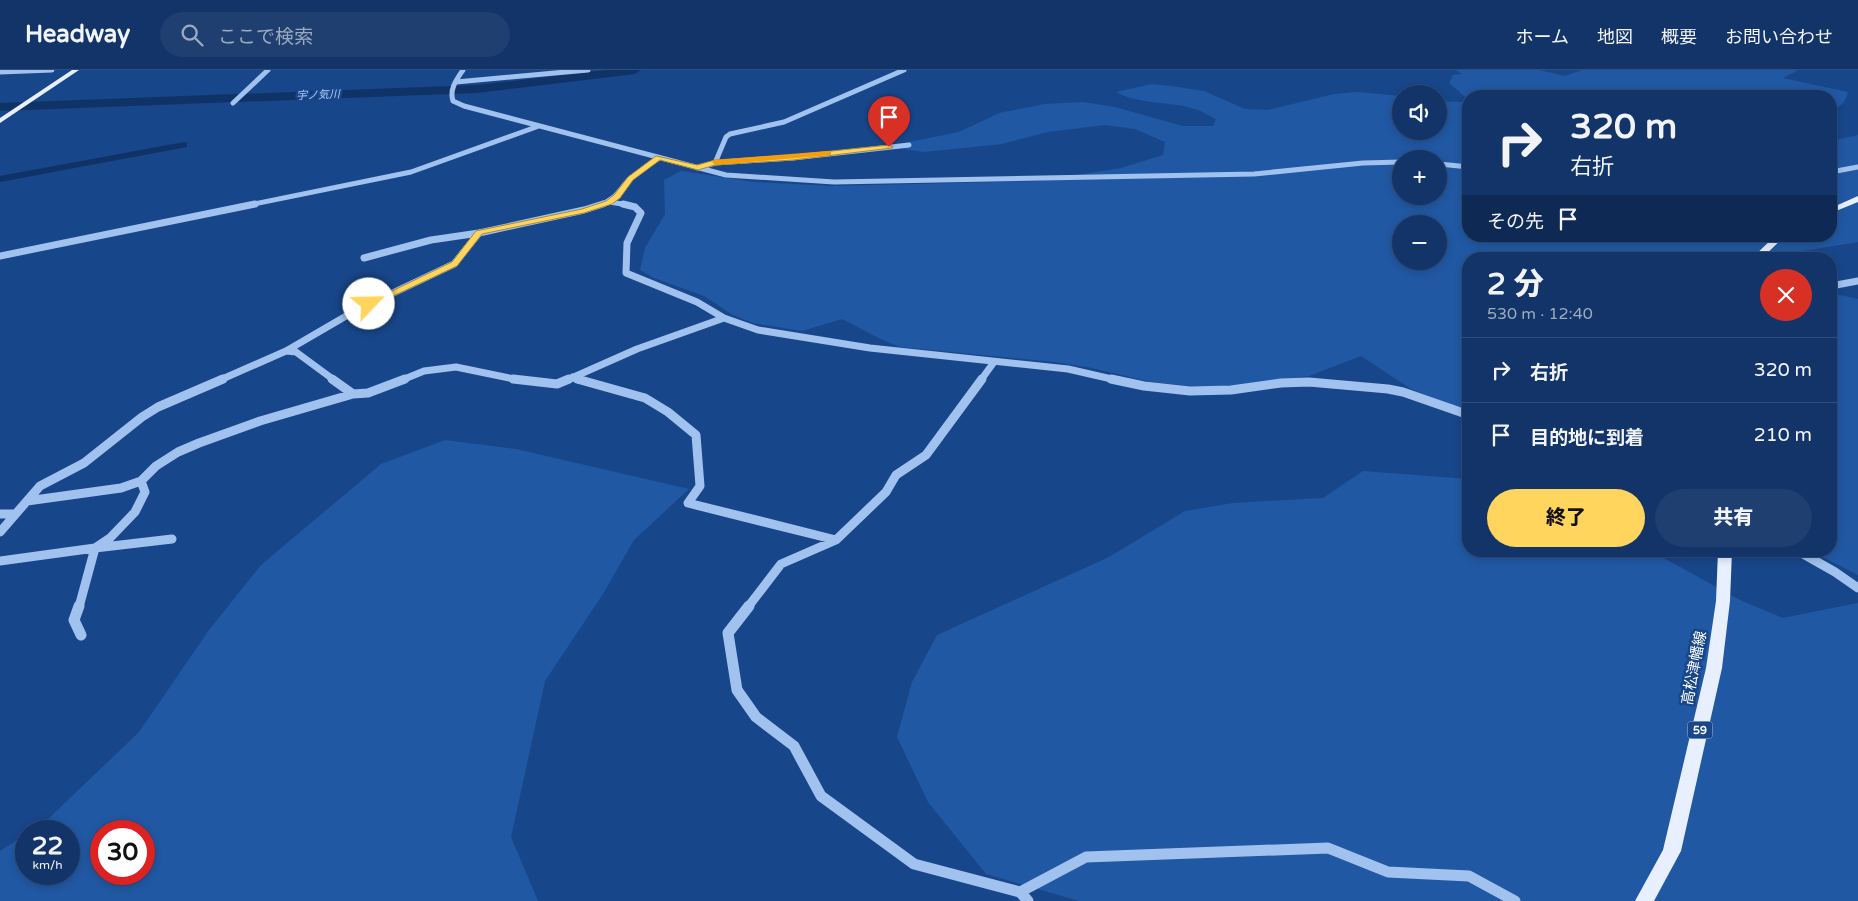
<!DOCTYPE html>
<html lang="ja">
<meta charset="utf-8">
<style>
:root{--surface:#123468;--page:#1f3f71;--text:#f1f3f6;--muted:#9caac0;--line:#314f7c;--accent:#ffd55e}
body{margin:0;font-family:"Varela Round","Noto Sans JP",sans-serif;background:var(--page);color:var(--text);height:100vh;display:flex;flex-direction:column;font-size:19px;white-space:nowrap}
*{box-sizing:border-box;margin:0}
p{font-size:16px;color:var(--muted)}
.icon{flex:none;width:28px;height:28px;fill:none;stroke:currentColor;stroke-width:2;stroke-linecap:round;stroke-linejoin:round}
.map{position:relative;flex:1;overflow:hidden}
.sheet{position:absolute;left:1462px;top:182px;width:375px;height:305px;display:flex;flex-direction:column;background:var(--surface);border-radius:20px;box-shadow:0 2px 8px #0003,0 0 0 1px var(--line)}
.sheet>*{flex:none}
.guide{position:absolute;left:1462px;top:20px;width:375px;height:152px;border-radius:20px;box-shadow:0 2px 8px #0003,0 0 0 1px var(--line);background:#123468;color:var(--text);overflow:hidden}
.tools{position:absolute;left:1392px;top:15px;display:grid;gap:10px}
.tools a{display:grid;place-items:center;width:55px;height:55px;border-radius:50%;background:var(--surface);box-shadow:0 2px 8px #0003,0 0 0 1px var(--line);font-size:25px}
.speed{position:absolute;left:15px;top:750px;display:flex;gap:10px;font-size:25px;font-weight:700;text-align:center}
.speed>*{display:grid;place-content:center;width:65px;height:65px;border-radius:50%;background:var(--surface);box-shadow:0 2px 8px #0003,0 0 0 1px var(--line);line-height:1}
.speed small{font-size:12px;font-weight:400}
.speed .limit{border:8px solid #d22;background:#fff;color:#111}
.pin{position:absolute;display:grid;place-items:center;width:42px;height:42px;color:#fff;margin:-51px -21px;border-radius:50% 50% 50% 0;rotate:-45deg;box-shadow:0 0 5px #0007}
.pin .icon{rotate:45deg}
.me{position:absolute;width:55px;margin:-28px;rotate:66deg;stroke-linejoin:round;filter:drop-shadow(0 0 4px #0008)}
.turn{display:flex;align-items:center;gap:18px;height:105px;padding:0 25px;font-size:22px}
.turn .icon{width:65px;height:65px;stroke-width:2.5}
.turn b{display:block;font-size:35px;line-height:42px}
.then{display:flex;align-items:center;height:48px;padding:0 25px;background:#0003;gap:10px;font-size:19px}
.round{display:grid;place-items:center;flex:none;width:52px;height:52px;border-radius:26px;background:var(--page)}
.overview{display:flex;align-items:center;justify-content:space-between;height:85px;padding:0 25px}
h1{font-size:30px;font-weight:800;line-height:38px}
.cta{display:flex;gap:10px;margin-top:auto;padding:10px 25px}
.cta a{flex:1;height:58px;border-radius:30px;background:var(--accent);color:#111;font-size:20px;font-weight:800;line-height:58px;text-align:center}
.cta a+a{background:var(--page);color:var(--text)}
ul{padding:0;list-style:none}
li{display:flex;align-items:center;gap:15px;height:65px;padding:0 25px;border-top:1px solid var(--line)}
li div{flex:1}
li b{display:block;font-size:19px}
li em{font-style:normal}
header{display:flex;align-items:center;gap:30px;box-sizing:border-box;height:70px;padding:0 25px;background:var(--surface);border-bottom:1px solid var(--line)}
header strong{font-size:24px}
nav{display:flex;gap:28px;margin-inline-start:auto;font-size:18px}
.search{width:350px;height:45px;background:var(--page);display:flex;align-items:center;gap:12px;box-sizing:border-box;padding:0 18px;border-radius:28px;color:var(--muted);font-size:19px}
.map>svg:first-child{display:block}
.green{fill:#2158a3;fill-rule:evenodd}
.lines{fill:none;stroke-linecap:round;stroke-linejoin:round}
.stream{stroke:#94bcf0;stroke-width:2.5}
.canal{fill:#103367;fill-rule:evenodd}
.river{fill:#103367;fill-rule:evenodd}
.minor-far3{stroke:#a1c2ee;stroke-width:5}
.minor-far2{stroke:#a1c2ee;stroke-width:7}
.minor-far1{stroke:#a1c2ee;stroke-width:9}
.minor{stroke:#a1c2ee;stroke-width:11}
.major{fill:#e8f0ff;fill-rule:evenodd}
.route{fill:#ffd55e;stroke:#a68a3d}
.slow{fill:#f59e0b}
.labels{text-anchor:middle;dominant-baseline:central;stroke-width:5;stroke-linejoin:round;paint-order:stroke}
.far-water-label{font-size:11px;font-style:italic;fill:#adccf5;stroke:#18468a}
.shield{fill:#18468a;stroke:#bac8dc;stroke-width:1}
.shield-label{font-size:11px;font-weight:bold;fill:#fff}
.near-street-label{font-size:15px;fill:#fff;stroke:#18468a}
</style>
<header>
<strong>Headway</strong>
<div class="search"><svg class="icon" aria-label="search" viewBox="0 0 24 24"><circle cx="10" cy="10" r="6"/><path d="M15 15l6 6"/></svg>ここで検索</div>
<nav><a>ホーム</a><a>地図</a><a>概要</a><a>お問い合わせ</a></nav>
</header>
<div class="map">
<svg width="1858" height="831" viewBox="0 0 1858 831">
<rect width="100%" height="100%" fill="#18468a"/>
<path class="green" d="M1456,0H1539L1565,6L1582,0H1798L1783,8L1848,22C1846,32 1841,37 1831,40V26H1469V166H1831V71L1858,65V172L1756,189H1469V339L1450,335L1411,319L1361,286L1309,306L1235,317L1191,316L1151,312L1092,298L1055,292L901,277C879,270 863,259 842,249L802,261L753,253L733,245L704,226L654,208L640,200L645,178L665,144L664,110L681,101L754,112L833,116L1039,111L1121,98L1163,85L1165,72L1135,59L1105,55L1048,62L1002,74L924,82L897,78L904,73L959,62L999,43L1045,34L1083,32L1115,37L1183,56H1213L1216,49C1209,46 1202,41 1195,39C1169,31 1140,35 1116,22L1152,14L1171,16L1204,21L1245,39L1268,40L1334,24L1358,22L1401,26V61H1439V31L1462,32L1465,27L1449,13L1453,5L1462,4ZM1401,89H1439V126H1401ZM1401,154H1439V191H1401Z
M1831,223L1858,229V505L1811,481H1831Z
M445,370L516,379L689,419L634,470L603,524L545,611L511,767L538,831H0V781L26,764V804H69V761H30L47,750L139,662L209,560L261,495L381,394ZM101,761H144V804H101Z
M1363,401L1469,409V481H1651L1740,530L1783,548L1858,533V831H1079L986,804L928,732L897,667L912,612L937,565L1109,487L1185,441L1233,433L1323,428Z"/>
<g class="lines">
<path class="stream" d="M611,0L613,3"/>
<path class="canal" d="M184,72L187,73V77L0,112V106Z"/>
<path class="river" d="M606,0H641L635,4L477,23L0,41V33L477,15Z"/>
<path class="minor-far3" d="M463,0C457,9 449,19 453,31L464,36L726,105L834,112L1254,104L1363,93L1401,92
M0,2L52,0
M456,12L588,0
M233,33L268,0
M715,93L793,88L909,75
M1439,94L1469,97
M698,98L715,93L726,67L730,64L784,52L904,0
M1831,102L1858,97
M609,132L629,135
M249,135L411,102L539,56
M599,135C618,129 619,118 632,107C641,100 650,94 659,88"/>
<path class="minor-far2" d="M623,134L635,137L641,143L627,173L626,203L697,232L724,248
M0,186L255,134
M364,188L431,170L479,163L584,140L603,134
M1831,216L1858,211
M286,281L353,242L454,194L479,163
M573,307L579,310
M220,310L286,281L296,282L334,310
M402,310L424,301L456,297L519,310
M567,310L637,279L724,248L758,260L870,278L1068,299L1116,310
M981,310L994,292"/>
<path class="minor-far1" d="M332,309L353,324
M513,309L557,314L569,309
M577,309L645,328L668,342L696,365L700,416L688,433L836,470
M1111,309L1144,316L1190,321L1231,320L1281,313L1309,312L1388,319L1403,322L1469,345
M27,431L121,418L141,411
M0,444H14
M0,462L40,416L84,393L142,347L158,337L223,309
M1798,481L1835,502L1858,518
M0,491L95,478L110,468L135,442L145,422L141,411L156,396L178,382L199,373L260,351L353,324L368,323L405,309
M79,537L95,478L172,469
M748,537L781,494L836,470L886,422L896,405L926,385L982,309"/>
<path class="minor" d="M79,536L74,550L81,565
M749,536L728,563L737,620L756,647L794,676L821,726L914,794L1020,822L1086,787L1328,778L1388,802L1469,806L1515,831
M1020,822L1028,831"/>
<path class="major" d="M72,0H79L0,53V48Z
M1858,126V132L1831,143V138Z
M1775,166H1785L1761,189H1751Z
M1718,481H1732L1730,531L1722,598L1681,781L1654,831H1635L1663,780L1706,598L1716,531Z"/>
</g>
<path class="route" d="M889,75L893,77L892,78L793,90L715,95L698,100L660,90L633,110L620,128L612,134L584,143L482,164L457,196L372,236L369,237L365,234L452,192L476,161L582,139L606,131L614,125L628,107L656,86L697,95L715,90L793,85Z"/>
<path class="slow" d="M828,81L831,82V85L715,95L712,92L715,90Z"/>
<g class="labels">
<g class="far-water-label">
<text transform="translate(318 25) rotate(-2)">宇ノ気川</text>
</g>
<rect class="shield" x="1687.5" y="651.5" width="25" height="17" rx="4"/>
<g class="shield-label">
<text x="1700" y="660">59</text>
</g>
<g class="near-street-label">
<text transform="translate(1694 598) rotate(-79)">高松津幡線</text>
</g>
</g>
</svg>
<div class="tools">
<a><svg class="icon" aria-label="sound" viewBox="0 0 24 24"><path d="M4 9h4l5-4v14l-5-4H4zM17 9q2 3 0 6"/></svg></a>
<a>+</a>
<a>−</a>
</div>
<div class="speed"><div>22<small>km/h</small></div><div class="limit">30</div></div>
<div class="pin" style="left:889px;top:77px;background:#d93025"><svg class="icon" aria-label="arrive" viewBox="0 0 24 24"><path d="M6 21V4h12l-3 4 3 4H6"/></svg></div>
<svg class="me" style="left:369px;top:234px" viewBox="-20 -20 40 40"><circle r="19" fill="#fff"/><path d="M0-13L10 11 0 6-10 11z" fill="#ffd55e"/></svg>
<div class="guide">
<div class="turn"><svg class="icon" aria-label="right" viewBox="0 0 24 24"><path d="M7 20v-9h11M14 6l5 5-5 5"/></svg><div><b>320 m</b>右折</div></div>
<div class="then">その先<svg class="icon" aria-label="arrive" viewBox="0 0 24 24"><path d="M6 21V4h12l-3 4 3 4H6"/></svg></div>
</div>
<section class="sheet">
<div class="overview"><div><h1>2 分</h1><p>530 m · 12:40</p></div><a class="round" style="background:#d93025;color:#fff"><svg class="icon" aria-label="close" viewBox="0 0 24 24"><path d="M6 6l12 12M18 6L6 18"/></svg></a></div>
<ul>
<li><svg class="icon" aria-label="right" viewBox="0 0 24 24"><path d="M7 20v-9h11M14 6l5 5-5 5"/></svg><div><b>右折</b></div><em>320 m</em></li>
<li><svg class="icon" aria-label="arrive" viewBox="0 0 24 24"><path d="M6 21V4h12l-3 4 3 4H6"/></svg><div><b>目的地に到着</b></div><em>210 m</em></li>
</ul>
<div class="cta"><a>終了</a><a>共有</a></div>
</section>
</div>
